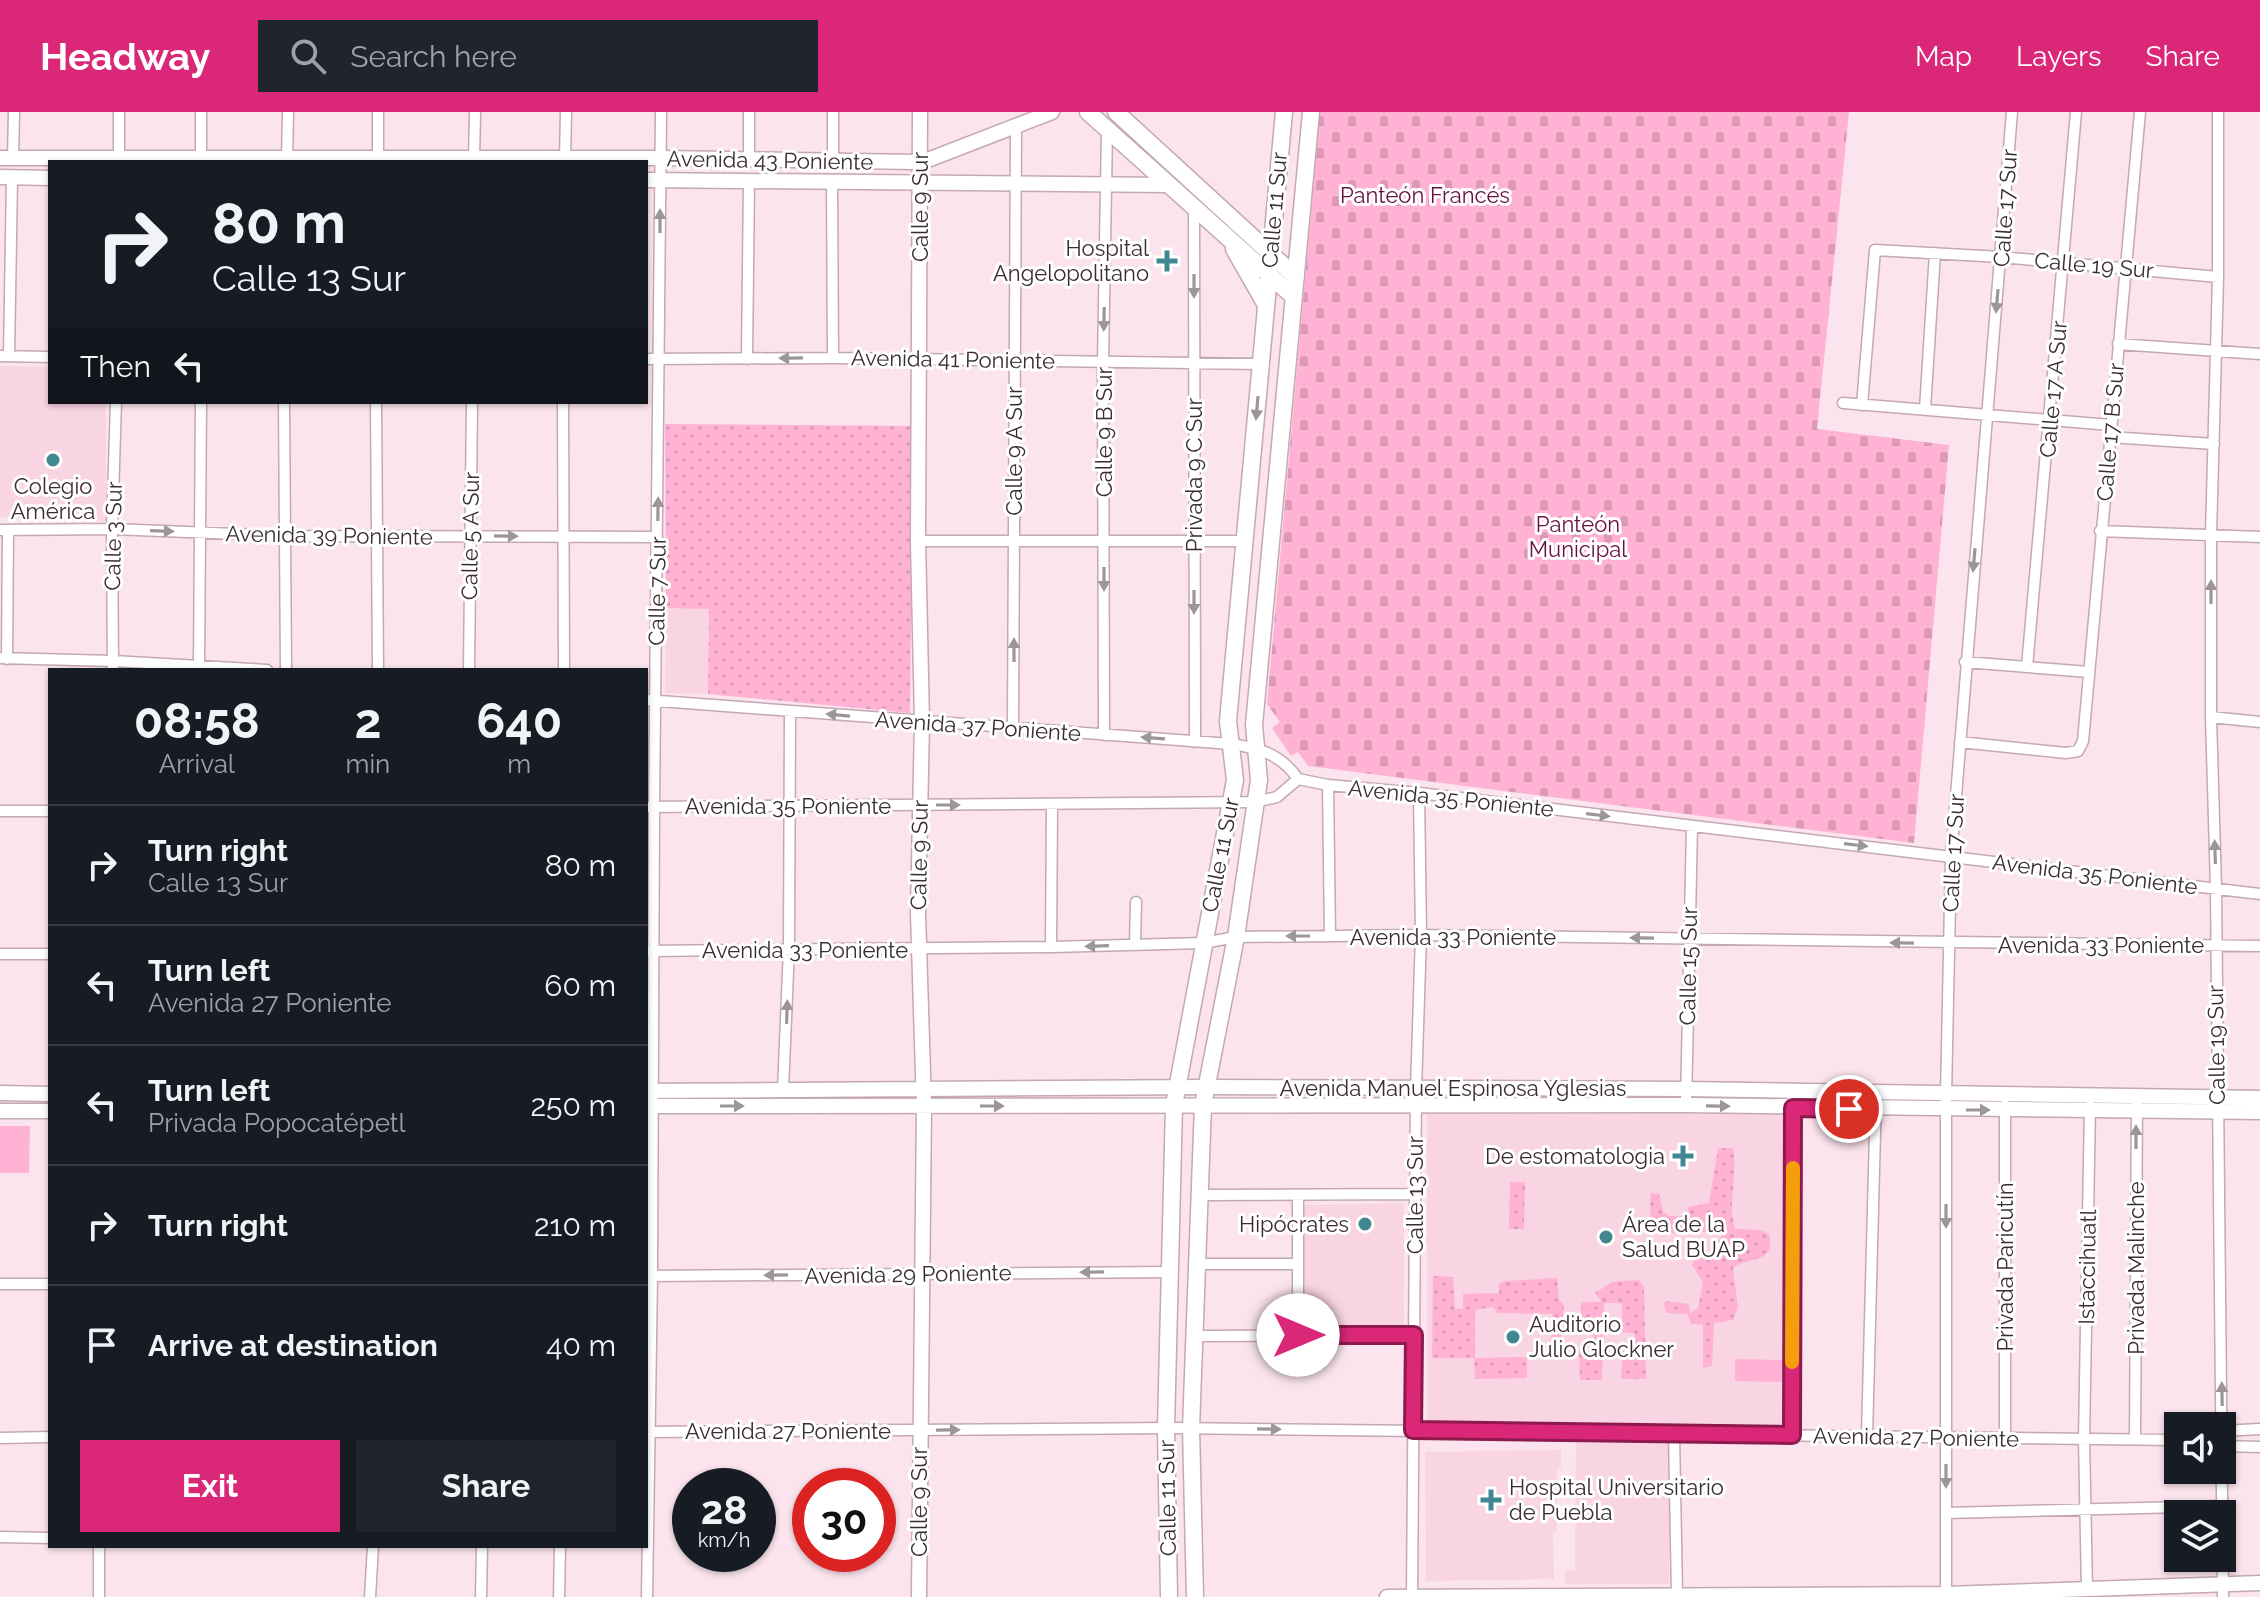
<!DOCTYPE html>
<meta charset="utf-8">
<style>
:root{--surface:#171b24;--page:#20242c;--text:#f1f3f6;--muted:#9ea1a6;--line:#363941;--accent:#db2777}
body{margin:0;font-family:Raleway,sans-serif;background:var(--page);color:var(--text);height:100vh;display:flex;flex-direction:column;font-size:30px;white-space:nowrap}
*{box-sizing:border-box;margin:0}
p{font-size:26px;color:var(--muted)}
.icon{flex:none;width:44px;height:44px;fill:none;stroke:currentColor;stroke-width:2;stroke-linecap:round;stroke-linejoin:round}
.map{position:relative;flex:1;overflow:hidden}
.side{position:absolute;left:48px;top:556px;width:600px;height:880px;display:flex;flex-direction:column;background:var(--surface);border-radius:0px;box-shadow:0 2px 6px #0004}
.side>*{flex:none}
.guide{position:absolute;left:48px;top:48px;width:600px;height:244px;border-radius:0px;box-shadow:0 2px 6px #0004;background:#171b24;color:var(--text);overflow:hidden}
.controls{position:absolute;left:2164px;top:1300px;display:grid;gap:16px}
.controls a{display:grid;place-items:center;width:72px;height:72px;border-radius:0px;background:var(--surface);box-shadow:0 2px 6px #0004;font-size:40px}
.speed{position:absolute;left:672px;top:1356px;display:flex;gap:16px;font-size:40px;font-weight:700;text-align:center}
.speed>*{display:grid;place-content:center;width:104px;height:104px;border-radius:50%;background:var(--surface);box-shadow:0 2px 6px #0004;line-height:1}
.speed small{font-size:20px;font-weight:400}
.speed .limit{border:12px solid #d22;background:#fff;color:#111}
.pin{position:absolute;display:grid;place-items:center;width:68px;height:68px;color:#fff;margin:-34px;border:4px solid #fff;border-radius:50%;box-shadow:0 2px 8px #0007}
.me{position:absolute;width:88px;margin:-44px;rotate:90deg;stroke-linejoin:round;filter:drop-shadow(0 0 6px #0008)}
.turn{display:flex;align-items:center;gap:28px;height:168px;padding:0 32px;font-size:36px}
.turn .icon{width:104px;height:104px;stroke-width:2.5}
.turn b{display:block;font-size:56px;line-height:68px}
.then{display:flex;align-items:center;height:76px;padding:0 32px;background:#0003;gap:16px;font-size:30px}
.eta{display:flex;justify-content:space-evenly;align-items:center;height:136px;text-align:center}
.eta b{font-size:48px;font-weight:700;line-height:56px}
.primary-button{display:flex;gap:16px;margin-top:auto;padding:16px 32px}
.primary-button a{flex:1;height:92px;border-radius:0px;background:var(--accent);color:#fff;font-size:32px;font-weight:700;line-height:92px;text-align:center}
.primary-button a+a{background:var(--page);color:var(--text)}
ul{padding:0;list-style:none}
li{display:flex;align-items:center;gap:24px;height:120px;padding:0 32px;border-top:2px solid var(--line)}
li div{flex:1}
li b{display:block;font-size:30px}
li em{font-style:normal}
header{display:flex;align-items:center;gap:48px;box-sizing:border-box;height:112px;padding:0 40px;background:var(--accent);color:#fff}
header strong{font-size:38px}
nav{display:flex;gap:44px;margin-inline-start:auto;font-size:28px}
.search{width:560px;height:72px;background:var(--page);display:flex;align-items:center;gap:20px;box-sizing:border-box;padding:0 28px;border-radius:0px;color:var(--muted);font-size:30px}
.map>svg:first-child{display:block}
.built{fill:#f9d4e2}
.grass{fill:#ffb2d3}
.cemetery{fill:url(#cemetery-stones)}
.park{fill:url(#park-dots)}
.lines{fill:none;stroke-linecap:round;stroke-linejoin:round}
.street-casing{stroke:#c4a8b3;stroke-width:13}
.secondary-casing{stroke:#c4a8b3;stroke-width:17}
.primary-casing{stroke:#c4a8b3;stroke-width:19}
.street{stroke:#fff;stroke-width:10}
.secondary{stroke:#fff;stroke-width:14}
.primary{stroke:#fff;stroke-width:16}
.oneway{fill:#9c9698}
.route-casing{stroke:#8e194d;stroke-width:20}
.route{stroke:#db2777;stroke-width:14}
.slow{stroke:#f59e0b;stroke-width:14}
.poi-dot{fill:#408790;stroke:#fff;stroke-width:3}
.labels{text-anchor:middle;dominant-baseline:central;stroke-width:6;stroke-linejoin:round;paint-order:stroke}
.street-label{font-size:22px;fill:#382d31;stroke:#fff}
.park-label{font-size:22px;fill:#651240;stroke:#fff}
.poi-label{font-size:22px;fill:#382d31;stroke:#fff;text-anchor:end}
</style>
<header>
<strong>Headway</strong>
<div class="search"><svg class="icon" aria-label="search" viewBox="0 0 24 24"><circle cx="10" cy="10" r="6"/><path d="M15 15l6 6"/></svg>Search here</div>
<nav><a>Map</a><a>Layers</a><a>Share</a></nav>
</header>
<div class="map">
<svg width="2260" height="1485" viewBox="0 0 2260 1485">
<defs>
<pattern id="cemetery-stones" width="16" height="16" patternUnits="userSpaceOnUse" patternTransform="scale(2)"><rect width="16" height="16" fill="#ffb2d3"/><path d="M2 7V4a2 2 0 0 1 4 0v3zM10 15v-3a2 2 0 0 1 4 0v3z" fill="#db99b6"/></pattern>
<pattern id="park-dots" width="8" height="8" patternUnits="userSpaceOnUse" patternTransform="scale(2)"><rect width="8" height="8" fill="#ffb2d3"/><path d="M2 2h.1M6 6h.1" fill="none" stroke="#db99b6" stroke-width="1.8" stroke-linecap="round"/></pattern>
</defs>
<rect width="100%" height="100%" fill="#fbe4ed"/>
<path class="built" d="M0,254L50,255V290H106V409L0,405Z
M666,496H709L708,582L665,581Z
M1427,1002H1785L1783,1312L1427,1309Z
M1404,1091V1215L1307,1216L1300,1210V1093Z
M1576,1331H1670L1669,1472H1565V1459L1575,1458Z
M1561,1338V1356L1557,1357V1419H1553L1554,1467L1426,1469L1425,1340Z"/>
<path class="grass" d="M0,1014H30L29,1061H0Z
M1735,1247L1784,1248V1270L1735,1269Z"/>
<path class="cemetery" d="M1320,0H1849L1817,317L1949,333L1914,731L1308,654L1298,640L1291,644L1272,616L1280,610L1267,592Z"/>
<path class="park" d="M665,312L913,314L910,601L708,582L709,497L666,496Z
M1718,1036H1733C1738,1063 1727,1092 1735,1117L1760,1118L1769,1122C1777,1153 1746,1144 1733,1156L1738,1195L1733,1208L1714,1211L1712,1254L1703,1256V1213L1691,1211L1687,1202L1667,1201L1663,1191L1667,1189L1689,1192L1690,1201L1698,1196L1703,1170L1692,1153L1695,1146L1704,1141L1708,1146L1712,1144L1716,1129L1720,1127L1724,1120L1721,1118L1685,1122L1651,1120L1650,1086L1651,1081L1659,1082L1663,1100L1669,1104H1688V1095L1709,1091Z
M1510,1070H1525L1524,1117H1509Z
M1433,1164L1453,1165L1455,1197H1463V1182L1499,1181V1172L1505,1169L1557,1166L1559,1188L1564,1192L1560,1239L1548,1238L1553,1219L1552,1202L1497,1201L1493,1195L1475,1198V1246L1527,1245V1266L1475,1267L1474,1246H1432Z
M1639,1168L1644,1175L1646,1267H1621L1623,1239L1635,1238V1222L1622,1220V1191H1604L1602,1268H1580L1579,1238H1595L1593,1222L1581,1220V1190H1602L1595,1181L1612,1170Z"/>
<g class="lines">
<defs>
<path id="street" d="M201,0V47
M2218,0V165L2211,422V605L2216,776L2223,1485
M13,46L14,0
M287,47L288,0
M474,47L475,0
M565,47L566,0
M749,48V0
M833,49V0
M119,50V0
M378,50V0
M832,68L833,246
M1194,96L1195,630
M2118,232L2260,242
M0,244L50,245
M9,244L12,66
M646,247L833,246L1261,252
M747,247L749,68
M284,290L286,558
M376,290L378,558
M563,290L564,558
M1843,291L2111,313
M1862,293L1875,138L2001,145L2218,165
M1925,297L1935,141
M2110,325L2214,332
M0,418L112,417L285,424L657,425
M2100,419L2260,425
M918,429H1244
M0,546L113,549L267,558
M7,547L8,418
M1965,550L2089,560
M199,553L201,290
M2027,555L2076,0
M113,558L112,417L116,290
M469,558L472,290
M646,588L1231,632C1259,636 1281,642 1298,667
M2211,605L2260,610
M1013,616L1016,14
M1104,623L1103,250L1107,17
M1960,630L2066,641L2078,639L2083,629L2140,0
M1298,667L1328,673L1419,681L2260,782
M1328,673L1330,824
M646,695L1255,690L1277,685L1298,667
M0,699H50
M1135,832L1136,790
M1051,835L1052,693
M646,839L1051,835L1203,831L1236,825L1421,823L2260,834
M0,842H50
M783,978L789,836L790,599
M1686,993L1692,714
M1200,1083L1415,1082
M1298,1083V1223
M1197,1152H1298
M648,1164L1170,1160
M0,1172H50
M1195,1224L1414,1223
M2222,1319L2260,1317
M646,1320L1173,1316L2178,1328
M1674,1322L1677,1482
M1792,1323L1793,980
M1867,1324L1876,982
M0,1326L50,1325
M2005,1326V993
M2135,1327L2137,985
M2222,1334L2260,1335
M1946,1401L2223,1394
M0,1425L50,1426
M2087,1477L2084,1327L2090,994
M99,1485V1434
M370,1485L373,1434
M481,1485L482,1434
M559,1485L560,1434
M647,1485L652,1164L654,695L661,0
M1412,1485L1416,977L1421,823L1419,681
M1946,1485V983L1951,745L2012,0"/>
<path id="secondary" d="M0,46H661L915,50L925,49L1052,0
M0,65L50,66
M646,68L1167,73
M646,979L1207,975L1686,977L2260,986
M0,981L50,982
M646,994L1686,993L2260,1000
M0,999H50
M919,1485L924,994L918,801L922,610L918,429L920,0
M1387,1485L1946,1482L2260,1471"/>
<path id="primary" d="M1088,0L1294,185
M1116,0L1296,165
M1234,137L1266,193
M1169,1485L1166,1316L1174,993L1235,668L1228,609L1284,0
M1195,1485L1191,1316L1203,993L1236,825L1259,668L1254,613L1311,0"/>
</defs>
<use href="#street" class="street-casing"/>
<use href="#secondary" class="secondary-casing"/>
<use href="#primary" class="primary-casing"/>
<use href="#street" class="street"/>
<use href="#secondary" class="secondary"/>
<use href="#primary" class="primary"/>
</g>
<defs><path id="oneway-solid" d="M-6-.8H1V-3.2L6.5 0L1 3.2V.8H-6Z" transform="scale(2)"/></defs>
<g class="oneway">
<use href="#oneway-solid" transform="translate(660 109) rotate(-90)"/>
<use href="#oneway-solid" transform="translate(1194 174) rotate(90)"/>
<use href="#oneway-solid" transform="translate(1997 189) rotate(95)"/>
<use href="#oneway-solid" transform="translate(1104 207) rotate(91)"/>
<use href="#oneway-solid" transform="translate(791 246) rotate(179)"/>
<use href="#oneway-solid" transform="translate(1257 296) rotate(95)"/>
<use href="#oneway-solid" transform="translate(658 397) rotate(-89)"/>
<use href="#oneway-solid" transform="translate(162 419) rotate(2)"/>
<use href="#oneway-solid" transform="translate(506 424) rotate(1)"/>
<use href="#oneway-solid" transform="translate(1974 448) rotate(95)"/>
<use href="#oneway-solid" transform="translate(1104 467) rotate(90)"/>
<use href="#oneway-solid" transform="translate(2211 480) rotate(-90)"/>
<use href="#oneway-solid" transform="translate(1194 490) rotate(90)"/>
<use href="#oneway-solid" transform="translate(1014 538) rotate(-90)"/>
<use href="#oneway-solid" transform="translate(838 603) rotate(-175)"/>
<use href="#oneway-solid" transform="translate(1153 626) rotate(-176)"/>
<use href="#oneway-solid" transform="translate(948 693)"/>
<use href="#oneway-solid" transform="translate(1598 703) rotate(7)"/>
<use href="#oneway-solid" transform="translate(1856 733) rotate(7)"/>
<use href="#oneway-solid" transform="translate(2215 740) rotate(-92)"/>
<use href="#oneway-solid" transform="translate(1298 824) rotate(180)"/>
<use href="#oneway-solid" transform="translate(1642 826) rotate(-179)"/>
<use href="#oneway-solid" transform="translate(1902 831) rotate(-179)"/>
<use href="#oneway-solid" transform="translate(1097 834) rotate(178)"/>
<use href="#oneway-solid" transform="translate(787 900) rotate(-88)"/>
<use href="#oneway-solid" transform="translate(732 994)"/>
<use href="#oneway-solid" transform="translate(992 994)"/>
<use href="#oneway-solid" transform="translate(1718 994) rotate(1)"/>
<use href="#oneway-solid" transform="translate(1978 998)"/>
<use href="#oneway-solid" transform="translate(2136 1025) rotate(-90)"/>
<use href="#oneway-solid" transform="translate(1946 1104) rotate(90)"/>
<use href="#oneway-solid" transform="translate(1092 1160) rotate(179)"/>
<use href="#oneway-solid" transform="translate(776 1163) rotate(179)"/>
<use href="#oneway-solid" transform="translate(2222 1282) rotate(-91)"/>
<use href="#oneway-solid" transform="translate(1269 1317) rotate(1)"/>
<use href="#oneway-solid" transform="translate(948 1318) rotate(-1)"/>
<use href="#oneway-solid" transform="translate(1946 1364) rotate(90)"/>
</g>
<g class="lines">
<defs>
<path id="route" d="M1298,1223H1414L1413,1318L1792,1323L1793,996L1849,997"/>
</defs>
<use href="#route" class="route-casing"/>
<use href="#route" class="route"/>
<path class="slow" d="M1792,1250L1793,1056"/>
</g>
<g class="poi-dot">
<path d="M1163 137h8v8h8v8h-8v8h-8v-8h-8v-8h8z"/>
<circle cx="53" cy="348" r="8"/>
<path d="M1679 1032h8v8h8v8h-8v8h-8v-8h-8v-8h8z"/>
<circle cx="1365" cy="1112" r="8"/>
<circle cx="1606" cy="1125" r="8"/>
<circle cx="1513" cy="1225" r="8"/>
<path d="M1487 1376h8v8h8v8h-8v8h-8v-8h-8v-8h8z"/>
</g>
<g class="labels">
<g class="street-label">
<text transform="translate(770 48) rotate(1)">Avenida 43 Poniente</text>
<text transform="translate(920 95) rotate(-90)">Calle 9 Sur</text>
<text transform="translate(2005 96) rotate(-86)">Calle 17 Sur</text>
<text transform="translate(1274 98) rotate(-85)">Calle 11 Sur</text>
<text transform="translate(2094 153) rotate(5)">Calle 19 Sur</text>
<text transform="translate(953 247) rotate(1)">Avenida 41 Poniente</text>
<text transform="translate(2053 277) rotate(-85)">Calle 17 A Sur</text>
<text transform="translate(1104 320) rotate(-90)">Calle 9 B Sur</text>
<text transform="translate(2110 320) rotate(-85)">Calle 17 B Sur</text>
<text transform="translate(1014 339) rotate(-90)">Calle 9 A Sur</text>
<text transform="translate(1194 363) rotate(-90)">Privada 9 C Sur</text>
<text transform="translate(329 423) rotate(1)">Avenida 39 Poniente</text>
<text transform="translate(113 424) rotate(-89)">Calle 3 Sur</text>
<text transform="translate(470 424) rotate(-89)">Calle 5 A Sur</text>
<text transform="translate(657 479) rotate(-89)">Calle 7 Sur</text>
<text transform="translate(978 614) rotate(4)">Avenida 37 Poniente</text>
<text transform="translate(1451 686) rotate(6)">Avenida 35 Poniente</text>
<text x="788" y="694">Avenida 35 Poniente</text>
<text transform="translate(1953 741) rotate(-87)">Calle 17 Sur</text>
<text transform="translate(919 743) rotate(-89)">Calle 9 Sur</text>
<text transform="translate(1220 743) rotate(-79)">Calle 11 Sur</text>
<text transform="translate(2095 762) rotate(7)">Avenida 35 Poniente</text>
<text x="1453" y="825">Avenida 33 Poniente</text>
<text x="2101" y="833">Avenida 33 Poniente</text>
<text x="805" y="838">Avenida 33 Poniente</text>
<text transform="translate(1688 854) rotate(-89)">Calle 15 Sur</text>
<text transform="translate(2216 933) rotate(-91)">Calle 19 Sur</text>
<text x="1453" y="976">Avenida Manuel Espinosa Yglesias</text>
<text transform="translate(1415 1083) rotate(-90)">Calle 13 Sur</text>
<text transform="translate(2005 1155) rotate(-90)">Privada Paricutín</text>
<text transform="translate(2087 1155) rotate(-89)">Istaccihuatl</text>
<text transform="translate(2136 1156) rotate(-90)">Privada Malinche</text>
<text transform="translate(908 1162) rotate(-1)">Avenida 29 Poniente</text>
<text x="788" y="1319">Avenida 27 Poniente</text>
<text transform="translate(1916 1325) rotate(1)">Avenida 27 Poniente</text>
<text transform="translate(1167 1386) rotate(-91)">Calle 11 Sur</text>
<text transform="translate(919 1390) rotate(-90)">Calle 9 Sur</text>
</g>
<g class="park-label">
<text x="1425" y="83">Panteón Francés</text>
<text x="1578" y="412">Panteón<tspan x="1578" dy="25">Municipal</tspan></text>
</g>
<g class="poi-label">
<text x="1149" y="136">Hospital<tspan x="1149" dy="25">Angelopolitano</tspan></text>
<text x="53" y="374" text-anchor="middle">Colegio<tspan x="53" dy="25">América</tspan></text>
<text x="1665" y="1044">De estomatologia</text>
<text x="1349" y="1112">Hipócrates</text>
<text x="1622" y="1112" text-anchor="start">Área de la<tspan x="1622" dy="25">Salud BUAP</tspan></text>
<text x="1529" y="1212" text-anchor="start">Auditorio<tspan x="1529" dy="25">Julio Glockner</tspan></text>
<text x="1509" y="1375" text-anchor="start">Hospital Universitario<tspan x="1509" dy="25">de Puebla</tspan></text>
</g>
</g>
</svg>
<div class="controls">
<a><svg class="icon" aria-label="sound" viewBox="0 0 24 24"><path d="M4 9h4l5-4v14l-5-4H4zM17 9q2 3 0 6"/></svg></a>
<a><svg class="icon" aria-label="layers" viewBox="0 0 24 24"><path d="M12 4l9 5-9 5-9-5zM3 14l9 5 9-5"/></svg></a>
</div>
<div class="speed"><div>28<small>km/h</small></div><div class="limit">30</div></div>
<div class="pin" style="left:1849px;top:997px;background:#d93025"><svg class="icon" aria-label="arrive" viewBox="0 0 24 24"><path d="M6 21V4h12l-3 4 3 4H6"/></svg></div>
<svg class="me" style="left:1298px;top:1223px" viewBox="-20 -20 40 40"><circle r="19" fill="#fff"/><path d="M0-13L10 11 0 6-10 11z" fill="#db2777"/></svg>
<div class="guide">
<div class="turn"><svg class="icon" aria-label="right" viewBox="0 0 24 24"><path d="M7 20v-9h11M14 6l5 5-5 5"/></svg><div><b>80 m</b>Calle 13 Sur</div></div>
<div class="then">Then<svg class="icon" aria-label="left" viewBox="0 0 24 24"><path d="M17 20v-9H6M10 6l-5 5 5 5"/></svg></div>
</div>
<section class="side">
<div class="eta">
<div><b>08:58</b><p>Arrival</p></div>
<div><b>2</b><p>min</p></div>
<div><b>640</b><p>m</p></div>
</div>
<ul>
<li><svg class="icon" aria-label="right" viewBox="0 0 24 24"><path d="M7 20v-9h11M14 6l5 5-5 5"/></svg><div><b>Turn right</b><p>Calle 13 Sur</p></div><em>80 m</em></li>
<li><svg class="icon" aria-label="left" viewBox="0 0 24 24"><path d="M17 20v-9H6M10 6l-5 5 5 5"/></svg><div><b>Turn left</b><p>Avenida 27 Poniente</p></div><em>60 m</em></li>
<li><svg class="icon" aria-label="left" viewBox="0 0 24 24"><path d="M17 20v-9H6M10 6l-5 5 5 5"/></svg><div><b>Turn left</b><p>Privada Popocatépetl</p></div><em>250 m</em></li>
<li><svg class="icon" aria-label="right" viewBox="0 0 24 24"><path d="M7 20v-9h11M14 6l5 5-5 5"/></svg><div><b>Turn right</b></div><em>210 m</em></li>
<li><svg class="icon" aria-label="arrive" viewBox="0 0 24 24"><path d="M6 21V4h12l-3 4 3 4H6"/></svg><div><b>Arrive at destination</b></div><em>40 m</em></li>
</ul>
<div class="primary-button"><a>Exit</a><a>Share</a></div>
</section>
</div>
